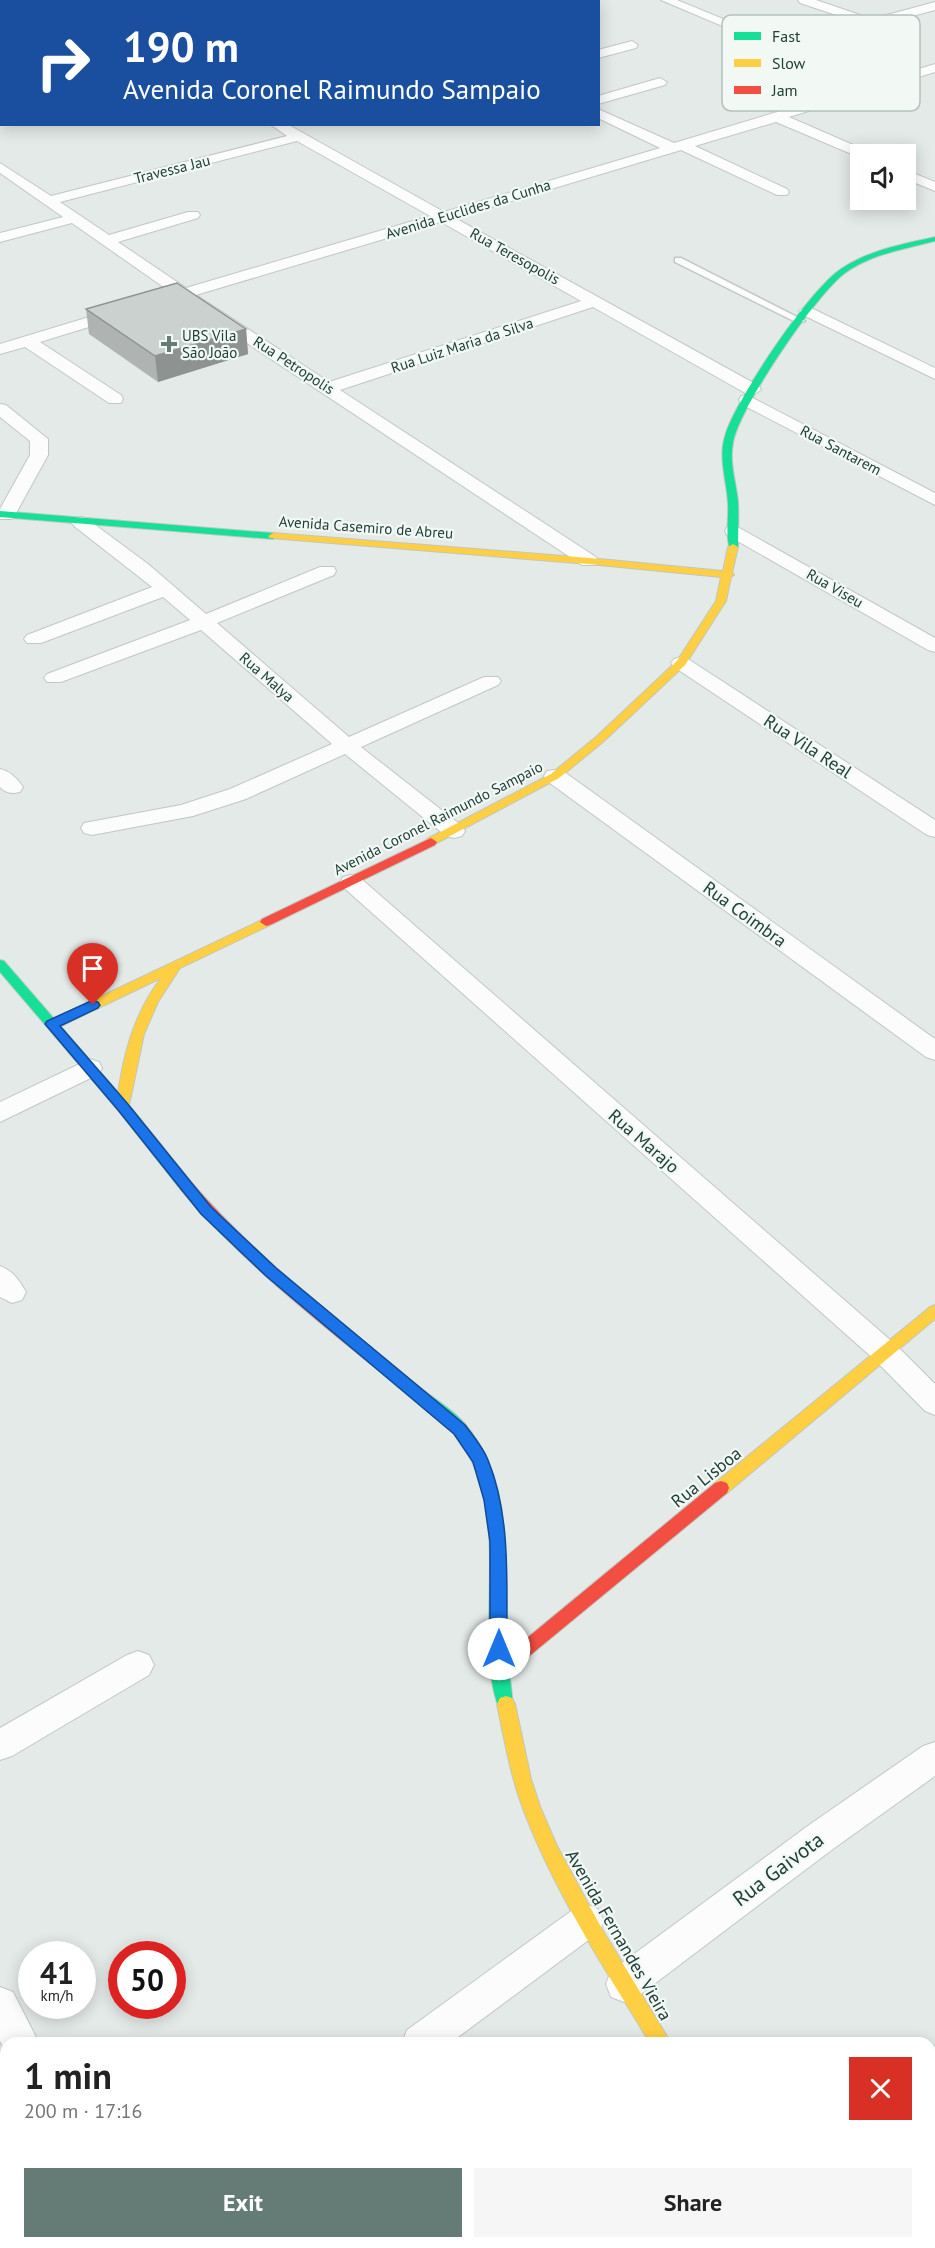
<!DOCTYPE html>
<meta charset="utf-8">
<style>
:root{--surface:#fff;--page:#f6f6f6;--text:#222;--muted:#767676;--accent:#657b75}
body{margin:0;font-family:"PT Sans",sans-serif;background:var(--page);color:var(--text);height:100vh;display:flex;flex-direction:column;font-size:22px;white-space:nowrap}
*{box-sizing:border-box;margin:0}
p{font-size:20px;color:var(--muted)}
.icon{flex:none;width:33px;height:33px;fill:none;stroke:currentColor;stroke-width:2;stroke-linecap:round;stroke-linejoin:round}
.map{position:relative;flex:1;overflow:hidden}
.panel{position:absolute;left:0px;top:2037px;width:936px;height:212px;display:flex;flex-direction:column;background:var(--surface);border-radius:18px 18px 0 0;box-shadow:0 3px 15px #0003}
.panel>*{flex:none}
.top-card{position:absolute;left:0px;top:0px;width:600px;height:126px;box-shadow:0 3px 15px #0003;background:#1a4fa0;color:#fff;overflow:hidden}
.controls{position:absolute;left:850px;top:144px;display:grid;gap:12px}
.controls a{display:grid;place-items:center;width:66px;height:66px;border-radius:0px;background:var(--surface);box-shadow:0 3px 15px #0003;font-size:30px}
.speed{position:absolute;left:18px;top:1941px;display:flex;gap:12px;font-size:30px;font-weight:700;text-align:center}
.speed>*{display:grid;place-content:center;width:78px;height:78px;border-radius:50%;background:var(--surface);box-shadow:0 3px 15px #0003;line-height:1}
.speed small{font-size:15px;font-weight:400}
.speed .limit{border:9px solid #d22;background:#fff;color:#111}
.pin{position:absolute;display:grid;place-items:center;width:51px;height:51px;color:#fff;margin:-62px -26px;border-radius:50% 50% 50% 0;rotate:-45deg;box-shadow:0 0 6px #0007}
.pin .icon{rotate:45deg}
.me{position:absolute;width:66px;margin:-33px;rotate:0deg;stroke-linejoin:round;filter:drop-shadow(0 0 4px #0008)}
.turn{display:flex;align-items:center;gap:21px;height:126px;padding:0 24px;font-size:27px}
.turn .icon{width:78px;height:78px;stroke-width:2.5}
.turn b{display:block;font-size:42px;line-height:51px}
.round{display:grid;place-items:center;flex:none;width:63px;height:63px;border-radius:0px;background:var(--page)}
.head{display:flex;align-items:center;justify-content:space-between;height:102px;padding:0 24px}
h1{font-size:36px;font-weight:700;line-height:45px}
.button{display:flex;gap:12px;margin-top:auto;padding:12px 24px}
.button a{flex:1;height:69px;border-radius:0px;background:var(--accent);color:#fff;font-size:24px;font-weight:700;line-height:69px;text-align:center}
.button a+a{background:var(--page);color:var(--text)}
.map>svg:first-child{display:block}
.lines{fill:none;stroke-linecap:round;stroke-linejoin:round}
.canal{fill:#a1d3dc;fill-rule:evenodd}
.lane-casing{stroke:#c1c7c4;stroke-width:3}
.street-casing{stroke:#c1c7c4;stroke-width:2}
.fast-casing{stroke:#bfc8c4;stroke-width:2}
.slow-casing{stroke:#bfc8c4;stroke-width:2}
.jam-casing{stroke:#bfc8c4;stroke-width:2}
.lane{fill:#fbfcfb;fill-rule:evenodd}
.street{fill:#fbfcfb;fill-rule:evenodd}
.fast{fill:#16e098;fill-rule:evenodd}
.slow{fill:#ffcf43;fill-rule:evenodd}
.jam{fill:#f24e42;fill-rule:evenodd}
.wall{fill:#afb4b2}
.shaded-wall{fill:#8e9291}
.building{fill:#cbd1cf;stroke:#8e9291;stroke-width:1.5}
.route{fill:#1a73e8;stroke:#114b97;stroke-width:1.5}
.poi-dot{fill:#657b75;stroke:#f2f9f5;stroke-width:2}
.labels{text-anchor:middle;dominant-baseline:central;stroke-width:4.5;stroke-linejoin:round;paint-order:stroke}
.far-street-label{font-size:15px;fill:#203f37;stroke:#f2f9f5}
.far-poi-label{font-size:15px;fill:#203f37;stroke:#f2f9f5;text-anchor:start}
.street-label{font-size:18px;fill:#203f37;stroke:#f2f9f5}
.near-street-label{font-size:21px;fill:#203f37;stroke:#f2f9f5}
.key{fill:#f2f9f5;stroke:#b3c1bc;stroke-width:1.5}
.key-label{font-size:16px;fill:#203f37}
</style>
<div class="map">
<svg width="935" height="2248" viewBox="0 0 935 2248">
<rect width="100%" height="100%" fill="#e4eae7"/>
<g class="lines">
<path class="canal" d="M42,0H58L41,2Z
M2,41V52H0V42Z"/>
<defs>
<path id="lane" d="M675,258H681L805,321L798,323L675,262Z"/>
<path id="street" d="M56,0H69L55,2Z
M290,0H304L305,2H291Z
M344,0H362L343,2Z
M661,0H677L876,82L935,64V72L789,117L867,151L869,154H861V158L776,122L695,146L787,189L789,192L787,195H777L681,150L455,218L759,386L761,390L753,395L747,394L593,307L340,390L596,557L598,561L596,565H582L182,300L157,307L151,305L149,302L151,299L172,293L72,223L0,242V233L63,217L0,173V163L51,196L287,136L270,124H287L444,212L660,148L598,118V109L674,143L864,86ZM297,141L430,216L186,288L118,242L198,218L200,215L198,212H188L109,235L60,202ZM441,222L581,301L329,382L196,295Z
M798,0H816L872,19L935,2V10L872,27L800,3Z
M632,41L638,45L636,48L598,58V50Z
M2,59V67L0,68V60Z
M660,78L667,82L665,85L598,104V96Z
M0,102H2V110H0Z
M906,170L935,182V191L906,179Z
M807,306L935,368V379L801,314L799,311Z
M122,307L130,312L128,315L40,342L121,395L123,399L121,403H109L25,347L0,354V344Z
M747,395L935,493V505L741,404L739,400L741,396Z
M0,404L6,405L48,439V455L15,515L12,519H0V509L30,455V441L0,417Z
M80,517L86,518L148,564L206,614L320,567H334L336,571L334,575L217,623L349,737L484,677H498L501,681L498,685L361,747L462,826L465,831L462,836L454,838L446,836L345,754L246,799L193,816L92,835L84,833L81,828L84,823L181,805L230,789L332,744L201,630L61,682H47L44,678L47,674L190,620L163,597L41,643H27L24,639L27,635L152,587L74,526L71,522L74,518Z
M734,525L935,638V652L928,650L727,535L725,531L727,527Z
M681,657L688,659L935,820V837L927,835L674,667L671,663L674,659Z
M0,769C10,771 17,778 23,787L20,792C11,794 6,793 0,787Z
M555,770L563,771L935,1039V1060L926,1057L547,781L544,776L547,771Z
M351,875L359,877L896,1345L935,1384V1415L925,1411L876,1361L343,887L340,882L343,877Z
M90,1059L99,1062L102,1068L99,1074L0,1122V1102Z
M0,1266C13,1271 19,1280 26,1292L22,1300L12,1303L0,1297Z
M138,1651L149,1655L154,1665L149,1675L12,1756L0,1760V1728L127,1655Z
M935,1742V1776L833,1849L637,1997L624,2002L611,1997L606,1984L611,1971L809,1825L923,1746Z
M586,1904L598,1909L604,1921L598,1933L450,2043H402L407,2030L574,1909Z
M0,1987L13,1992L39,2043H6V2052L0,2041Z
M125,2242H168L166,2248H123Z"/>
<path id="fast" d="M935,237V241C904,249 871,254 845,273C817,293 738,409 733,443C729,462 736,482 738,501C739,517 738,532 738,547L730,549C725,536 729,518 728,504C727,482 718,458 725,436C735,400 810,289 841,269C869,250 903,244 935,237Z
M0,511L273,533L278,536L273,539L0,517Z
M0,960L4,961L128,1104L191,1182L193,1186L191,1190H181L118,1110L0,972Z
M417,1387L422,1389C436,1400 453,1410 465,1424C517,1486 503,1568 505,1642C506,1656 515,1702 512,1710L506,1712L500,1710C489,1685 489,1654 489,1628C489,1562 499,1487 454,1433C442,1419 426,1409 412,1397L409,1393L412,1389Z"/>
<path id="slow" d="M27,0H34L26,2Z
M273,533L589,558L723,571L728,547L733,544L738,547L732,573L734,575L731,577L726,601L685,665L604,741L559,778L431,846L425,842L427,839L551,774L596,737L677,661L716,601L721,577L589,564L270,538L268,536Z
M266,918L270,919L272,922L270,925L180,968L158,1002L144,1034L128,1110H118L116,1107C122,1060 132,1016 161,978L57,1028L52,1029L46,1025L47,1022Z
M935,1305V1319L727,1493L721,1495L715,1493L713,1488L715,1483L930,1307Z
M506,1696L512,1698L515,1704L531,1779L541,1809L557,1846L602,1929L671,2043H650C604,1967 553,1890 522,1806C510,1773 504,1738 497,1704L500,1698Z
M775,2242H796L798,2248H777Z"/>
<path id="jam" d="M2,26V32H0V27Z
M431,838L437,842L435,845L270,925L266,926L260,922L262,919Z
M186,1181L191,1182C260,1261 341,1323 422,1389L425,1393L422,1397L417,1399L412,1397C331,1332 249,1269 181,1190L179,1186L181,1182Z
M721,1481L727,1483L729,1488L727,1493L505,1676L499,1679L493,1676L491,1671L493,1666L715,1483Z"/>
</defs>
<use href="#lane" class="lane-casing"/>
<use href="#street" class="street-casing"/>
<use href="#fast" class="fast-casing"/>
<use href="#slow" class="slow-casing"/>
<use href="#jam" class="jam-casing"/>
<use href="#lane" class="lane"/>
<use href="#street" class="street"/>
<use href="#fast" class="fast"/>
<use href="#slow" class="slow"/>
<use href="#jam" class="jam"/>
</g>
<path class="wall" d="M86,309L246,329L248,354L158,382L89,334Z"/>
<path class="shaded-wall" d="M246,329L248,354L158,382L155,356Z"/>
<path class="building" d="M177,283L246,329L155,356L86,309Z"/>
<path class="route" d="M93,1000L98,1002L100,1005L98,1008L60,1026L127,1103L211,1207L276,1268L465,1425C473,1436 483,1447 488,1460C512,1519 506,1587 507,1649L505,1654L499,1657L493,1654L490,1649V1542L484,1500L473,1462L454,1434L266,1276L201,1214L118,1110L45,1024L47,1021Z"/>
<path class="poi-dot" d="M166 335h6v6h6v6h-6v6h-6v-6h-6v-6h6z"/>
<g class="labels">
<g class="far-street-label">
<text transform="translate(172 169) rotate(-14)">Travessa Jau</text>
<text transform="translate(468 209) rotate(-17)">Avenida Euclides da Cunha</text>
<text transform="translate(515 256) rotate(29)">Rua Teresopolis</text>
<text transform="translate(462 345) rotate(-18)">Rua Luiz Maria da Silva</text>
<text transform="translate(294 365) rotate(33)">Rua Petropolis</text>
<text transform="translate(841 450) rotate(28)">Rua Santarem</text>
<text transform="translate(366 527) rotate(4)">Avenida Casemiro de Abreu</text>
<text transform="translate(835 588) rotate(30)">Rua Viseu</text>
<text transform="translate(267 677) rotate(41)">Rua Malya</text>
<text transform="translate(438 818) rotate(-27)">Avenida Coronel Raimundo Sampaio</text>
</g>
<g class="far-poi-label">
<text x="182" y="335">UBS Vila<tspan x="182" dy="17">São João</tspan></text>
</g>
<g class="street-label">
<text transform="translate(808 746) rotate(33)">Rua Vila Real</text>
<text transform="translate(745 914) rotate(36)">Rua Coimbra</text>
<text transform="translate(644 1141) rotate(41)">Rua Marajo</text>
<text transform="translate(706 1477) rotate(-39)">Rua Lisboa</text>
<text transform="translate(619 1935) rotate(60)">Avenida Fernandes Vieira</text>
</g>
<g class="near-street-label">
<text transform="translate(778 1869) rotate(-37)">Rua Gaivota</text>
</g>
</g>
<rect x="722" y="15" width="198" height="96" rx="9" class="key"/>
<rect x="734" y="32" width="27" height="8" fill="#16e098"/>
<rect x="734" y="59" width="27" height="8" fill="#ffcf43"/>
<rect x="734" y="86" width="27" height="8" fill="#f24e42"/>
<g class="key-label">
<text x="772" y="42">Fast</text>
<text x="772" y="69">Slow</text>
<text x="772" y="96">Jam</text>
</g>
</svg>
<div class="controls">
<a><svg class="icon" aria-label="sound" viewBox="0 0 24 24"><path d="M4 9h4l5-4v14l-5-4H4zM17 9q2 3 0 6"/></svg></a>
</div>
<div class="speed"><div>41<small>km/h</small></div><div class="limit">50</div></div>
<div class="pin" style="left:93px;top:1005px;background:#d93025"><svg class="icon" aria-label="arrive" viewBox="0 0 24 24"><path d="M6 21V4h12l-3 4 3 4H6"/></svg></div>
<svg class="me" style="left:499px;top:1649px" viewBox="-20 -20 40 40"><circle r="19" fill="#fff"/><path d="M0-13L10 11 0 6-10 11z" fill="#1a73e8"/></svg>
<div class="top-card">
<div class="turn"><svg class="icon" aria-label="right" viewBox="0 0 24 24"><path d="M7 20v-9h11M14 6l5 5-5 5"/></svg><div><b>190 m</b>Avenida Coronel Raimundo Sampaio</div></div>
</div>
<section class="panel">
<div class="head"><div><h1>1 min</h1><p>200 m · 17:16</p></div><a class="round" style="background:#d93025;color:#fff"><svg class="icon" aria-label="close" viewBox="0 0 24 24"><path d="M6 6l12 12M18 6L6 18"/></svg></a></div>
<div class="button"><a>Exit</a><a>Share</a></div>
</section>
</div>
